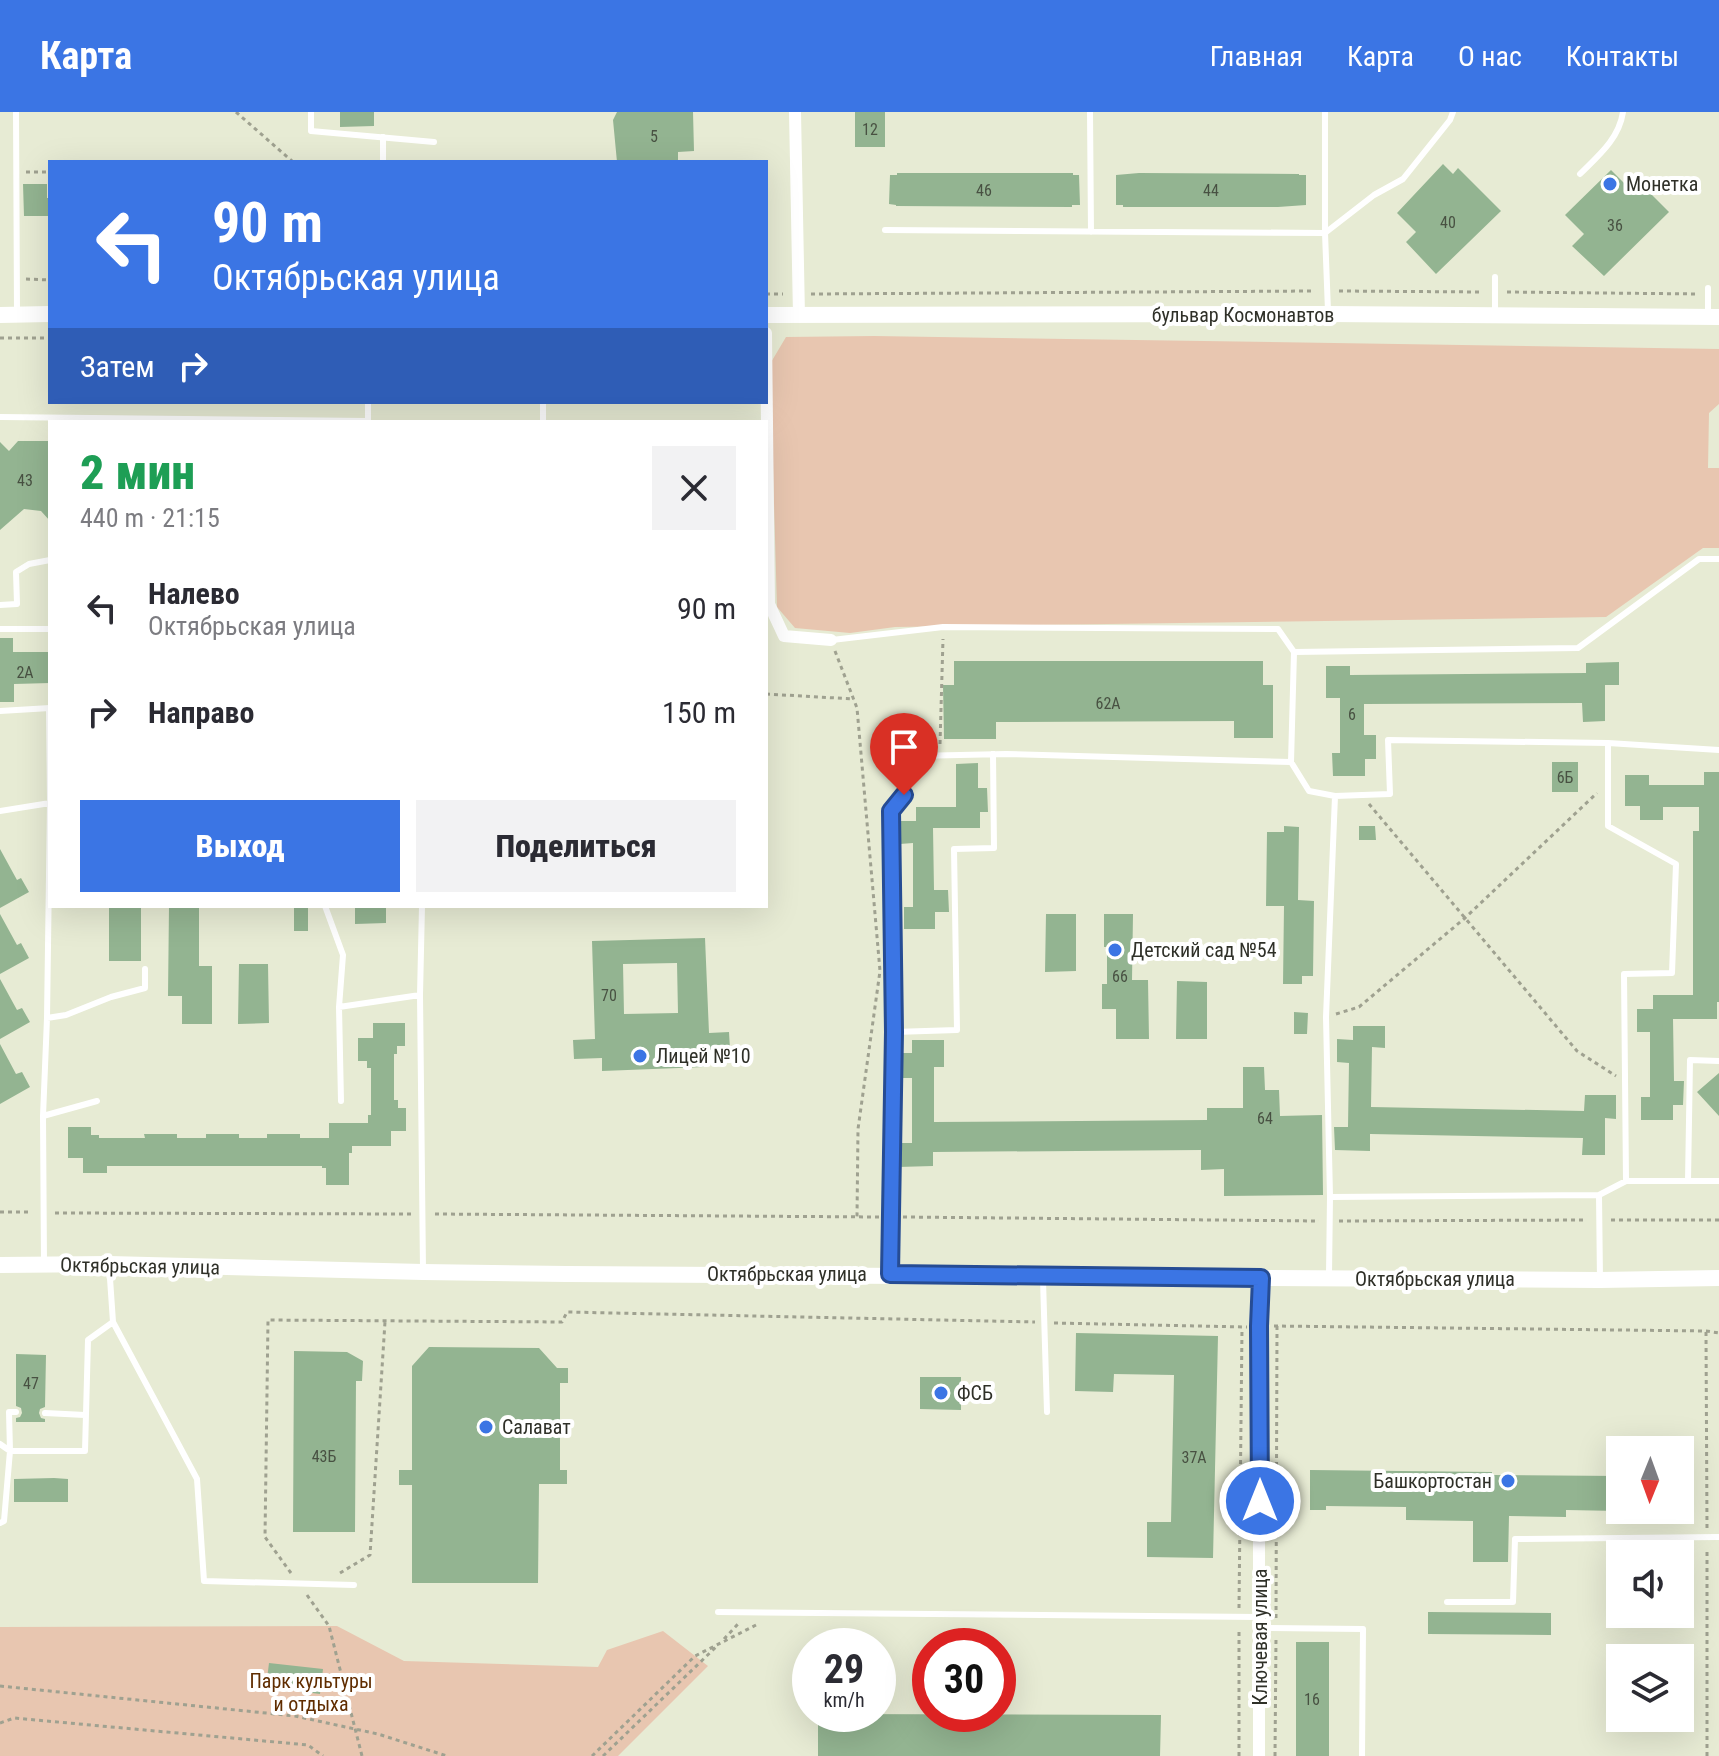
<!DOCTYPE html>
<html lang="ru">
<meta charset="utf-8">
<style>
:root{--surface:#fff;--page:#f2f2f3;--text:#2b2b33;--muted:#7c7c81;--accent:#3b75e4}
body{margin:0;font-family:"Roboto Condensed",sans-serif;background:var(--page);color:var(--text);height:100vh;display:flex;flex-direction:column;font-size:30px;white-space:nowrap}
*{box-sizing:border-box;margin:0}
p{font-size:26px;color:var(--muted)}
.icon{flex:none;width:44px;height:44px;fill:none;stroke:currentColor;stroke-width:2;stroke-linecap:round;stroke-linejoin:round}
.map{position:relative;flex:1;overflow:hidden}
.drawer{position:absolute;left:48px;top:308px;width:720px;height:488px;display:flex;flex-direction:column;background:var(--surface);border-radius:0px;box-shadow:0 8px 32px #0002}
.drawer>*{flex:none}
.guide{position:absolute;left:48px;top:48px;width:720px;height:244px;border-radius:0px;box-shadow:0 8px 32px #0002;background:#3b75e4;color:#fff;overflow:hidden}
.needle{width:52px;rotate:181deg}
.buttons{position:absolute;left:1606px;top:1324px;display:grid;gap:16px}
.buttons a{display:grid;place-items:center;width:88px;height:88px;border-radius:0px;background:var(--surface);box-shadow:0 8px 32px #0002;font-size:40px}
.speed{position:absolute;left:792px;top:1516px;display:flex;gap:16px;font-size:40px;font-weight:700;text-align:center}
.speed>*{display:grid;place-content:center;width:104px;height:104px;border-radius:50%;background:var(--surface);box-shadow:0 8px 32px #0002;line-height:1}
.speed small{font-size:20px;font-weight:400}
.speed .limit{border:12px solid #d22;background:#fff;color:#111}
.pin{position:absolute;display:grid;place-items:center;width:68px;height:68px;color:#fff;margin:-82px -34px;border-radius:50% 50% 50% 0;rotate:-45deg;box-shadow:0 0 8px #0007}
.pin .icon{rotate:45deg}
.me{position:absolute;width:88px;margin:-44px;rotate:0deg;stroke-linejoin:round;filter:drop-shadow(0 0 6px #0008)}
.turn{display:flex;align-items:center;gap:28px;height:168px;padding:0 32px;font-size:36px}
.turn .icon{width:104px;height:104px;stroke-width:2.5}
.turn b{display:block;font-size:56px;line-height:68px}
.then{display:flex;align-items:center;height:76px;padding:0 32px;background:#0003;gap:16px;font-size:30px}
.round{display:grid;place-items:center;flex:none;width:84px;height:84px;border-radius:0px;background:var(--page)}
.headline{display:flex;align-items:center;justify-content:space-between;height:136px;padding:0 32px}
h1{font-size:48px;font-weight:800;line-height:60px;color:#1e9e55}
.cta{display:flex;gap:16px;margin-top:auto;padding:16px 32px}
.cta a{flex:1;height:92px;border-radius:0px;background:var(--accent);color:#fff;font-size:32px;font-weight:800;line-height:92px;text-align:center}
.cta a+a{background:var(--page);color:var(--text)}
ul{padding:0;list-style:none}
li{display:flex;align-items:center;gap:24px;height:104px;padding:0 32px}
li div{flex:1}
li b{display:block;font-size:30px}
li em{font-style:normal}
header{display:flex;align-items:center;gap:48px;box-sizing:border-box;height:112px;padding:0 40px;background:var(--accent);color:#fff}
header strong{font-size:38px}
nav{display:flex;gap:44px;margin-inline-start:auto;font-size:28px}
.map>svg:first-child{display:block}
.green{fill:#e8c6b0}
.building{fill:#93b491;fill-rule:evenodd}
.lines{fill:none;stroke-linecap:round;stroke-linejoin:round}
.path{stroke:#9fa190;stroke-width:3;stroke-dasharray:4 4;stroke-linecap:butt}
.service{stroke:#fff;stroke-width:6}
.minor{stroke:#fff;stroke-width:12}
.tertiary{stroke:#fff;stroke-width:16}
.route-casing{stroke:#264c94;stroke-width:20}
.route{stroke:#3b75e4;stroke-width:14}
.poi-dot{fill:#3b75e4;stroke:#fff;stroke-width:3}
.labels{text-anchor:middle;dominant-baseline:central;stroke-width:8;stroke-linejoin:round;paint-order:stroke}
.number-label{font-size:16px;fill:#485142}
.poi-label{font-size:20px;fill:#2f3028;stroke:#fff;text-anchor:start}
.street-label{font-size:20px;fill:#2f3028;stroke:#fff}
.park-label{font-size:20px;fill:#602d00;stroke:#fff}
</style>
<header>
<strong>Карта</strong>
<nav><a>Главная</a><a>Карта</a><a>О нас</a><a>Контакты</a></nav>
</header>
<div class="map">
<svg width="1719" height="1644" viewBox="0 0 1719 1644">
<rect width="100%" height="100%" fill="#e7ebd4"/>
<path class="green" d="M874,224L1719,237V292L1709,301L1708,356H1719V436H1703L1606,505L895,515L850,521L795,516L777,495L770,252L786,225Z
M337,1514L404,1549L598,1555L607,1538L663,1519L708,1554L618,1644H0V1515Z"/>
<path class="building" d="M340,0H374V14L340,15Z
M617,0H693L694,39L678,40V50H617L613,8Z
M855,0H885V35H855Z
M1443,52L1453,62L1458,56L1501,99L1436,162L1406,130L1416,120L1397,101Z
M1611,58L1631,78L1639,70L1669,100L1604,164L1572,134L1584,122L1565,103Z
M897,61H1073V63H1079L1080,93H1072V95L896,94V93L889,92L890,63H897Z
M1139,61L1299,62V63H1306V93L1278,95H1123V93H1116V63Z
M23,72H47V86H50V104H24Z
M18,329H50V409L41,399L24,397L0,418V330L9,339Z
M0,526H13V540H50V571L14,572V590H0Z
M954,549H1263V573H1273V626H1234V609L996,610V627H944L943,573H954Z
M1619,550V573H1605V609L1583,610L1582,591L1364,592V623H1376V647H1365V664H1333L1332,641H1340V586H1326V554H1350V563L1586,561V551Z
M1552,650H1578V680H1552Z
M978,651V676H987L988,700H980V716H933L934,778H948L949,800H935V817H904V795H913V731L900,732V709H916V695H956V652Z
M1704,660H1719V890H1717V907H1673L1674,969H1684L1683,993H1673V1008H1641V985H1650V920H1637V897H1653V883H1693V719H1699V695H1663V708H1640V694H1625V663H1649V673H1704Z
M1284,714L1299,715L1298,788L1314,789L1313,864H1302V872H1283L1284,794H1266L1267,720H1284Z
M1359,714H1375L1376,728H1359Z
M0,737L17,768L21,766L29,780L0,796Z
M109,794H141V849H109Z
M169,794H199V854H212V912H182V884H168Z
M294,794H308V819H294Z
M355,794H386V811L355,812Z
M0,802L17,833L21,831L29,846L0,862Z
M1046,802H1076V859L1045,860Z
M1104,802H1133L1132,868H1148L1149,927H1116V897H1102V872H1107V835H1104Z
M705,826L709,921L729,920L730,937L704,938V955L602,959V946L574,947L573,928L595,927L592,829ZM677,851L678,901L624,902L623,852Z
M239,852H268L269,911L238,912Z
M0,867L17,898L22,896L30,910L0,927Z
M1177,869L1207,870V927H1176Z
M1294,900L1308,901L1307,922H1294Z
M373,911H405V934H397V942H394V988H398V996H406V1019H391V1034H352V1041H349V1073H326V1056H322V1054H107V1061H83V1046H68V1015H91V1023H99V1026H145L144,1022H177V1026H206V1022H239V1026H267V1022H300V1026H329V1011H368V1003H371V956H367V949H358V926H373Z
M1353,914H1385V936L1372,935L1371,995L1584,999L1585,983H1616V1007L1605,1006V1043H1582L1583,1026L1370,1022V1039L1335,1038L1334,1015H1348L1349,951L1337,950V927L1353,928Z
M912,928H944V955H934V1010L1207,1008V996H1243V955H1264L1265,978H1279L1280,1004L1322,1003L1323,1083L1224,1084V1057L1201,1058V1038L933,1040V1054L898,1055V1031H912V966H899L900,941H912Z
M0,932L16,962L22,960L30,975L0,992Z
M1719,961V1004L1697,980Z
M1076,1221L1218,1224L1213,1446L1147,1445V1410H1171L1174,1263L1114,1262L1113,1280L1075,1279Z
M429,1235L539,1236L557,1256H568V1271H560V1358H567V1372H539L538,1471H412V1373H399V1358H412V1254Z
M294,1239L347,1240L363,1249L362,1269H356L355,1420H293Z
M16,1242L46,1243L45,1295L40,1297L39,1301L41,1306L45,1307V1310H16V1306L20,1305L22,1301L21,1296L16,1294Z
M920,1265H961V1298L920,1297Z
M1310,1358L1492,1360V1363L1620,1364V1399L1566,1398V1405L1509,1404L1508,1450H1473V1409L1406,1408V1395L1326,1394V1398H1310Z
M54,1366L68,1367V1390H14V1367Z
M1428,1500L1551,1501V1523L1428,1522Z
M1296,1530H1329V1644H1296Z
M269,1551L323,1557L320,1582L266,1575Z
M818,1602L1161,1603L1160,1644H818Z"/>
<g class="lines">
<path class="path" d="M236,0L293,50
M26,60H50
M26,167L50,168
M1339,179L1483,180
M1507,180L1699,182
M766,182H783
M811,182L1315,179
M0,226H50
M835,539L857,596L880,859L858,1017L857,1105
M766,582L854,587
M940,632L943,527
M1369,692L1577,939L1616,964
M1336,902L1359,895L1465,806L1597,681
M0,1100H31
M55,1101L411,1102
M435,1102L879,1105
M903,1105L1319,1109
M1611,1108H1719
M1339,1109L1587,1108
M1054,1211L1247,1215
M1274,1214L1706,1219L1719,1221
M1706,1220L1707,1416
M291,1461L265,1425L268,1208L562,1210L567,1200L1035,1210
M340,1461L370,1443L385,1210
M307,1483L329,1514L362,1644
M1239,1496L1242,1216
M1276,1506L1277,1214
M724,1527L738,1512
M0,1574L295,1604L378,1622L447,1644
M0,1611L14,1606L308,1633L323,1644
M592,1644L695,1544L756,1513
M603,1644L718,1533
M1239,1644V1516
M1275,1644L1276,1526
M1707,1644V1436"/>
<path class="service" d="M16,0L17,200
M311,0V19L434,30
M1090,0L1091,120
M1325,0V121L1374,83L1403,67L1450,8L1453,0
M383,25V50
M1580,62C1598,44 1619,27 1623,0
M885,118L1325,121L1328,199
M1495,201V165
M1708,204V176
M368,290V310
M543,290V310
M0,305L368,309
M0,493L17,492L16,460L29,452L50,448
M0,517H50
M832,528L943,515L1278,517L1294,540L1578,536L1699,447H1719
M1294,540L1291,650L1309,679L1335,684L1326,905L1330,1085L1329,1163
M49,596L50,688
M0,599L50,596
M1335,684L1390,682L1388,628L1608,631
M0,699L50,691
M325,794L343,843L339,895L341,989
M422,794L420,883L423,1158
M339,895L420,883
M47,906L66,903L111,885L145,876V857
M894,920L957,918L954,737L994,736L993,642
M43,1004L97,989
M1626,1069L1624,862L1672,861L1676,752L1608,714V631L1719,638
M1688,1069L1690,948L1719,949
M1599,1083L1600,1168
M1330,1085L1599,1083L1626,1069H1719
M44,1152L43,1004L47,906L50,691
M109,1152L113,1210L197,1367L204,1469L354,1473
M890,1162L894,920L891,699L904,683L914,644L1006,642L1291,650
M1043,1168L1047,1300
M16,1300H9L10,1339H85L88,1228L113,1210
M45,1301L85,1303
M0,1332L10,1339L4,1409L0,1411
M1447,1490H1513L1515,1427L1719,1425
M718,1500L1258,1505
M1260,1516L1363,1517L1362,1644"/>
<path class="minor" d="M795,0L799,204
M766,221L769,492L784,524L831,528
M1259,1644V1214L1261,1166"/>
<path class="tertiary" d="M0,203L50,202
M766,203L1328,202L1719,205
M0,1153L109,1152L423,1160L567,1162L1600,1168L1719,1166"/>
</g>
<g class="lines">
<defs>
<path id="route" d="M904,683L891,699L894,920L890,1162L1261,1166L1259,1214L1260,1389"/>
</defs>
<use href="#route" class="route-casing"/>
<use href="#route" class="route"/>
</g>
<g class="poi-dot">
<circle cx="1610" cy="72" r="8"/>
<circle cx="1115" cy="838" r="8"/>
<circle cx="640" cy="944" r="8"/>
<circle cx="941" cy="1281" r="8"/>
<circle cx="486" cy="1315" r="8"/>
<circle cx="1508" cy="1369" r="8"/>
</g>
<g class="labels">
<g class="number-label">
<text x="870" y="17">12</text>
<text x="654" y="24">5</text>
<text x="984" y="78">46</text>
<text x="1211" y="78">44</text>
<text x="1448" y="110">40</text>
<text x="1615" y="113">36</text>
<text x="25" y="368">43</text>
<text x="25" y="560">2А</text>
<text x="1108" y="591">62А</text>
<text x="1352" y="602">6</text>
<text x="1565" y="665">6Б</text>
<text x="1120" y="864">66</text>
<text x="609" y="883">70</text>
<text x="1265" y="1006">64</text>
<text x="31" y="1271">47</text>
<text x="324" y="1344">43Б</text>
<text x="1194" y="1345">37А</text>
<text x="1312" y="1587">16</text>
</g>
<g class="poi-label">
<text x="1626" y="72">Монетка</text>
<text x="1131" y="838">Детский сад №54</text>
<text x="656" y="944">Лицей №10</text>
<text x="957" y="1281">ФСБ</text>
<text x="502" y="1315">Салават</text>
<text x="1492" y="1369" text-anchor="end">Башкортостан</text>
</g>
<g class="street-label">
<text x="1243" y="203">бульвар Космонавтов</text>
<text transform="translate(140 1154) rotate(1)">Октябрьская улица</text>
<text x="787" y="1162">Октябрьская улица</text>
<text x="1435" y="1167">Октябрьская улица</text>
<text transform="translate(1260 1525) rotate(-90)">Ключевая улица</text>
</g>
<g class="park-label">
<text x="311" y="1569">Парк культуры<tspan x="311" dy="23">и отдыха</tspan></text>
</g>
</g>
</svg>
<div class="buttons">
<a><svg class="needle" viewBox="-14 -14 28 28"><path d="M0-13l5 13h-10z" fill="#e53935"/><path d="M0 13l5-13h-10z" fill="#7c7c81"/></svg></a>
<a><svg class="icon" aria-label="sound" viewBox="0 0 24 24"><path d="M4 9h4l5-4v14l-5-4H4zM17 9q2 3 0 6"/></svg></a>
<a><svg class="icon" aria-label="layers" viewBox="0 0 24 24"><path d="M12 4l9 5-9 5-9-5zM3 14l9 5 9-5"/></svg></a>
</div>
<div class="speed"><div>29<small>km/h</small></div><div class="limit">30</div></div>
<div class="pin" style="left:904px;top:683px;background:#d93025"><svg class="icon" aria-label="arrive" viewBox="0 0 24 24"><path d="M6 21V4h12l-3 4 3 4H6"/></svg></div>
<svg class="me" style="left:1260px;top:1389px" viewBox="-20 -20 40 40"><circle r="17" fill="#3b75e4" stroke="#fff" stroke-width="3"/><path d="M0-11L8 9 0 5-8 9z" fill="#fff"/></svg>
<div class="guide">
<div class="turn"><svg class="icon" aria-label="left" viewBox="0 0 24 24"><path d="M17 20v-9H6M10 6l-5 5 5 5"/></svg><div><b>90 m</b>Октябрьская улица</div></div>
<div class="then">Затем<svg class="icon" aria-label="right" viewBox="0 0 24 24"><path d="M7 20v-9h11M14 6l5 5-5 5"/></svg></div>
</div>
<section class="drawer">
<div class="headline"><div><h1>2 мин</h1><p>440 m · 21:15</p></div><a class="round"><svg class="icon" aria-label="close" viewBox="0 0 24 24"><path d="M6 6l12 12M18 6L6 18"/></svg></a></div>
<ul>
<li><svg class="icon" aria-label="left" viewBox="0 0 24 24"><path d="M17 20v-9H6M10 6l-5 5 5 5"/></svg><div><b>Налево</b><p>Октябрьская улица</p></div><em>90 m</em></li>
<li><svg class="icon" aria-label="right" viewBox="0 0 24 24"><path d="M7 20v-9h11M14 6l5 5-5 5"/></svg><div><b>Направо</b></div><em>150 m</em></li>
</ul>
<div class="cta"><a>Выход</a><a>Поделиться</a></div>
</section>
</div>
